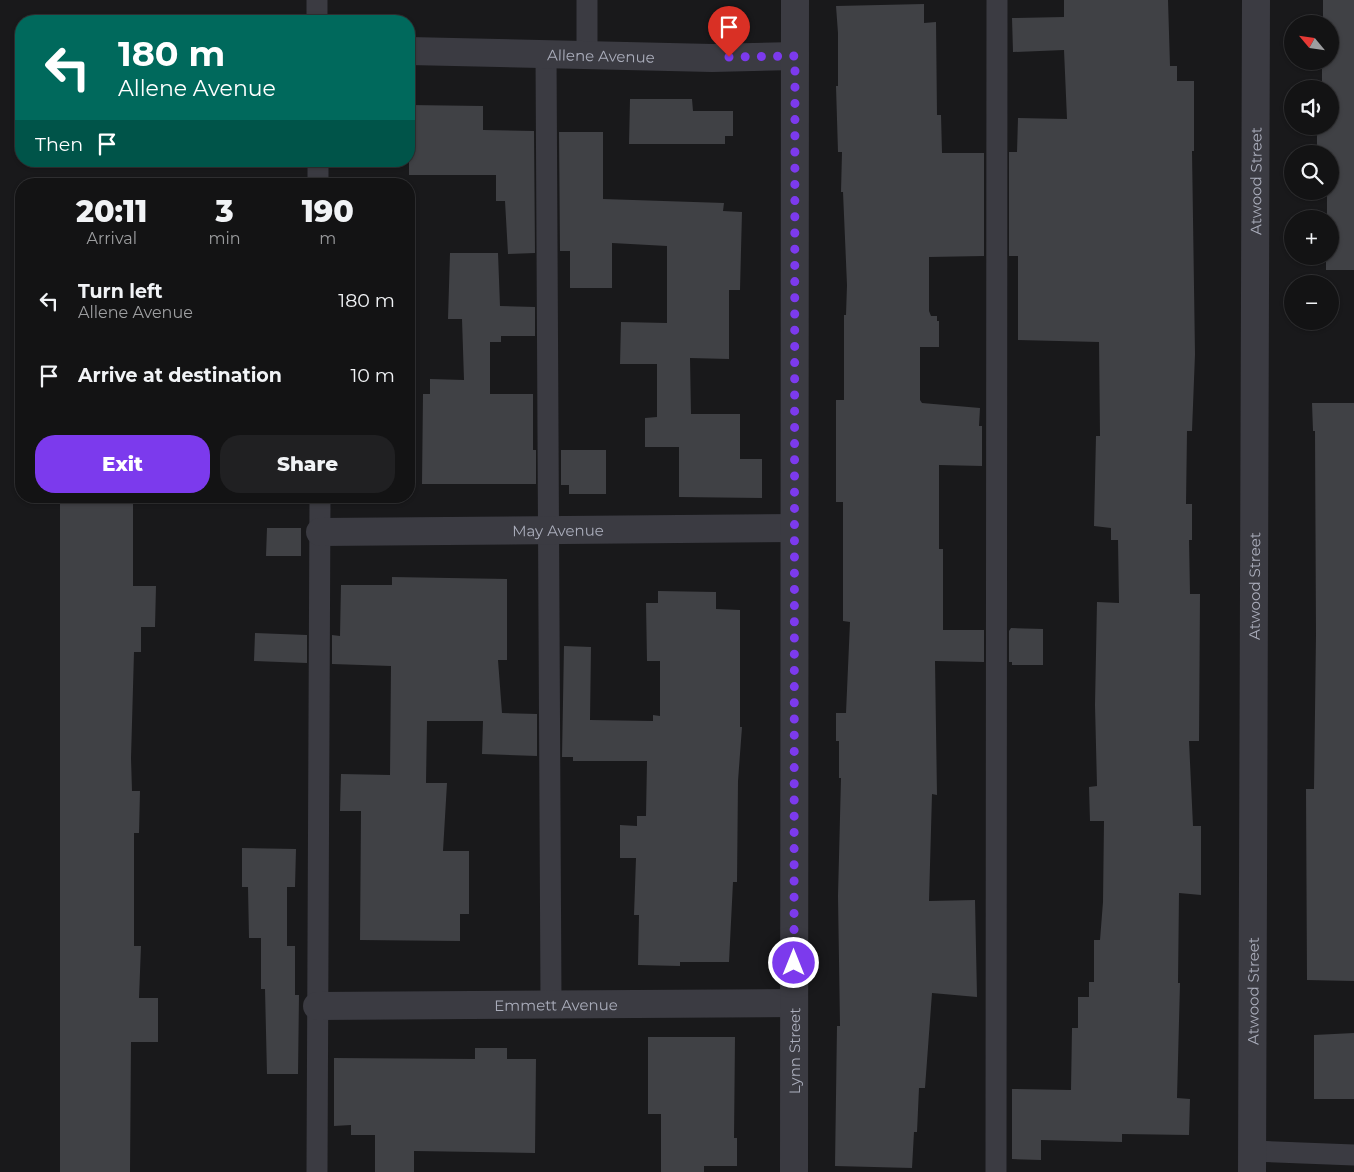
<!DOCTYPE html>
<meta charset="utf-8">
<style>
:root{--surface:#131314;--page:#202022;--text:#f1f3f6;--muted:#9d9ea0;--line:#323234;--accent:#7c3aed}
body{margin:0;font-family:Montserrat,sans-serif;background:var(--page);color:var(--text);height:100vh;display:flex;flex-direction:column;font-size:19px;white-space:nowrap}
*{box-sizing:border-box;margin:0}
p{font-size:16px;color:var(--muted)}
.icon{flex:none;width:28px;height:28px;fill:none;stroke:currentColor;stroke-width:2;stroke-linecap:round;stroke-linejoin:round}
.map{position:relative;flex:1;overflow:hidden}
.side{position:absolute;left:15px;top:178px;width:400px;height:325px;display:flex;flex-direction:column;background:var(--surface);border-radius:20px;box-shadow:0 1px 4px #0004,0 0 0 1px var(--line)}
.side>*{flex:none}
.banner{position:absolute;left:15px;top:15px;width:400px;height:152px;border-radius:20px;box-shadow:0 1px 4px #0004,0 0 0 1px var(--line);background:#00695c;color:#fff;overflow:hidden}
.needle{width:32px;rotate:299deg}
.tools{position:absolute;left:1284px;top:15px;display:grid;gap:10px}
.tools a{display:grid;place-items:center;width:55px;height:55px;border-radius:50%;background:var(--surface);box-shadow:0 1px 4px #0004,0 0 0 1px var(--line);font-size:25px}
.pin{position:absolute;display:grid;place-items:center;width:42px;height:42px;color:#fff;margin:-51px -21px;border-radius:50% 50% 50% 0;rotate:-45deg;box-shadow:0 0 5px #0007}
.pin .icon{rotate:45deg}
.me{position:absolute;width:55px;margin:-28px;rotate:0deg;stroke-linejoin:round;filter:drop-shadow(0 0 4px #0008)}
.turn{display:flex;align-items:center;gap:18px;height:105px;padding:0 20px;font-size:22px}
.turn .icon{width:65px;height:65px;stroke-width:2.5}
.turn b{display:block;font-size:35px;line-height:42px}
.then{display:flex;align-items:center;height:48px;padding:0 20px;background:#0003;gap:10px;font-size:19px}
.eta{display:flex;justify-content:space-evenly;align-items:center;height:85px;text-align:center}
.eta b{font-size:30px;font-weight:800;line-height:35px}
.action{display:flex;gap:10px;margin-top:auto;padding:10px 20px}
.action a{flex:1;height:58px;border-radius:20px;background:var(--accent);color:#fff;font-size:20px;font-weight:800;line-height:58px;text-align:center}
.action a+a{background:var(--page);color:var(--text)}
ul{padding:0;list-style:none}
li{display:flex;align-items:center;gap:15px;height:75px;padding:0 20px}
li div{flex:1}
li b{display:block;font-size:19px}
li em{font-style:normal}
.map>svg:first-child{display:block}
.building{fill:#404145}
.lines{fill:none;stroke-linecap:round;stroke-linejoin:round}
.service{stroke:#3b3b42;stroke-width:21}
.minor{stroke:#3b3b42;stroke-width:28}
.route{stroke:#7c3aed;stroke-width:9;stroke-dasharray:0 16.2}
.labels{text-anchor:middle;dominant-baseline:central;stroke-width:5;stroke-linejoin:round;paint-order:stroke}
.street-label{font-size:15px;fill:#aaadbb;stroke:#141416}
</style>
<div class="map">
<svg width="1354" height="1172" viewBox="0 0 1354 1172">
<rect width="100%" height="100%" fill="#19191b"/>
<path class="building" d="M1064,0H1168L1170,66H1177V81H1194V151H1192L1195,354L1192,431H1187L1186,504H1192V540H1189L1190,594H1200L1199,741H1189L1193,826H1201V895L1179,893L1178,983H1180L1177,1098L1190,1099L1189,1135L1122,1134V1142L1041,1140V1160L1012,1159V1089L1071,1090L1072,1028H1078V997H1089V982H1094V940H1100L1103,902L1104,821H1090L1089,787L1097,786L1095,705L1097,602L1119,603L1118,540H1111V528L1094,526L1096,436H1100L1099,342L1018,340V256H1009V152H1017L1018,118L1067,119L1064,50L1013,52L1012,18L1064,17Z
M1323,0H1354V270H1326V256H1330V219H1327V196L1317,195V191H1330V154H1317V126H1330V89H1322V61H1330V24H1323Z
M924,4V23L936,22L937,115H941L942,153H984V256L929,257V311L931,316H937V321H939V347H920V400L922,403L980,408L979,426H982V466L939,465V549H943V630H984V662L935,661L937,795L932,794L929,901L975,900L977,997L932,993L925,1088H919L917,1132H914L912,1168L835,1166L837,1026H840L838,896L841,778H839V741H836V713H846L850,622L843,621V502H836V400H844V315H846L847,285L843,192H841L842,152H838L836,86H838V33L836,6Z
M630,99H692L693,111H733V136H725V144H629Z
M409,105L483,106V130L534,131L535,253L508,254L505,201H496V175H409Z
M559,132H603V199L724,203L723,211L742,212L740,290H729V359L690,358L691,414H740V459H762V498L679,497V447H645V418L657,417V364H620L621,322L667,323V246L612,243V288H570V251H560Z
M450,253H498L500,306L535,307V336H501V342H490V394H533V450H536V484H422L423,394H430V379L464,380L462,319H448Z
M1312,403H1354V981L1307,980L1306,789H1314L1316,635L1315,431H1313Z
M561,450H606V494H569V485H561Z
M60,496H129V499H133V586H156L155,627H141V652H134L131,758L132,791H140L139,833H134V946H141L139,998H158V1042H131L130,1172H60Z
M267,528H301V556H266Z
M392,577L507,579V660H498L502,713L537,714V756L482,754L483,721H427L426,783H447L443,851H469V914H460V941L360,940L361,811H340L341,774L390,775L391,666L332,664V635L340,636L341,585H392Z
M658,591L716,592V609L740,610V727H742L738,781L737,882H733L729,962H680V966L638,965L639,915H634L636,858H620V825L637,826V816H646L647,761H573V757H562L564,646L591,647L590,720L653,721V715L660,716V661H647L646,603H658Z
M1011,628L1043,629V665H1012V662H1009V631Z
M255,633L307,635V663L254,661Z
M242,848L296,849L295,887H287V946H295V995H299L298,1074H267L265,989H261V938H249L248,887H242Z
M1354,1033V1099H1314V1035Z
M648,1037H735L734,1138H737V1166H704V1172H661V1114H648Z
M475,1048H507V1059H536L535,1153L414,1151V1172H375V1135H351V1125L334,1126V1058L475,1059Z"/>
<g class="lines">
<path class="service" d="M317,0V21
M587,0V54
M546,53L551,1003
M318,161V184
M1251,1151L1354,1155
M317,1172L320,496
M996,1172L997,0"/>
<g class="minor">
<path id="s1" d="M409,51L712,58L795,56"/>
<path id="s2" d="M320,532L794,528"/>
<path id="s3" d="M317,1006L794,1003"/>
<path id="s4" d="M794,1172L795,0"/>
<path id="s5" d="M1252,1172L1256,0"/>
</g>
</g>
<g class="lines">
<path class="route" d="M729,57L795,56L794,963"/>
</g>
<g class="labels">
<g class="street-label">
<text stroke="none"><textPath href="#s1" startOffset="192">Allene Avenue</textPath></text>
<text stroke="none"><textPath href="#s5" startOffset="991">Atwood Street</textPath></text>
<text stroke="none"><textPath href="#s2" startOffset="238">May Avenue</textPath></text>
<text stroke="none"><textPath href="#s5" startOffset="586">Atwood Street</textPath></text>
<text stroke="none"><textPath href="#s5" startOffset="181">Atwood Street</textPath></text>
<text stroke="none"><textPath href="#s3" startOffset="239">Emmett Avenue</textPath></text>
<text stroke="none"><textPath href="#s4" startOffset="121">Lynn Street</textPath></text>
</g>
</g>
</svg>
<div class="tools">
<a><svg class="needle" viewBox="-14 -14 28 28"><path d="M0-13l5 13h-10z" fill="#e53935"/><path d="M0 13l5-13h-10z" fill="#9d9ea0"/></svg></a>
<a><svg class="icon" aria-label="sound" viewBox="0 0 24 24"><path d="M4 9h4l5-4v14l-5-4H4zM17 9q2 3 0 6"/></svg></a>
<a><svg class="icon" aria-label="search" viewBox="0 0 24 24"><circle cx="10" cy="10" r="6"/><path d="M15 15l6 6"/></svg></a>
<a>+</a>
<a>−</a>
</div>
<div class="pin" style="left:729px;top:57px;background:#d93025"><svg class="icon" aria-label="arrive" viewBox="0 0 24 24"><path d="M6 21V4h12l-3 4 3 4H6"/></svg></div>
<svg class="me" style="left:794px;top:963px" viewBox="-20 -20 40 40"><circle r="17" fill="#7c3aed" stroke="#fff" stroke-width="3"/><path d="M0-11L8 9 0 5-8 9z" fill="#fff"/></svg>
<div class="banner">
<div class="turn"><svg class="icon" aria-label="left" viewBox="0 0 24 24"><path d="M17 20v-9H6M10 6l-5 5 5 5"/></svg><div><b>180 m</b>Allene Avenue</div></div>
<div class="then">Then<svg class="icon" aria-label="arrive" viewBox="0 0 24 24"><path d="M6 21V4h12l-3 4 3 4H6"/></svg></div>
</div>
<section class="side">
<div class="eta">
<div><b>20:11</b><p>Arrival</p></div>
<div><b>3</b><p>min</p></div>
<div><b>190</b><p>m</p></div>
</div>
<ul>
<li><svg class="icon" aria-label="left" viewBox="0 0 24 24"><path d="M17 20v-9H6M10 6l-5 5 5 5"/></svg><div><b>Turn left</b><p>Allene Avenue</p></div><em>180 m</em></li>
<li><svg class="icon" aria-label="arrive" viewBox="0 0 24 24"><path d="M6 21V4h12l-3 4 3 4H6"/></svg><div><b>Arrive at destination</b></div><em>10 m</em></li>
</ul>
<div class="action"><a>Exit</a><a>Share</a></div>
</section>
</div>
